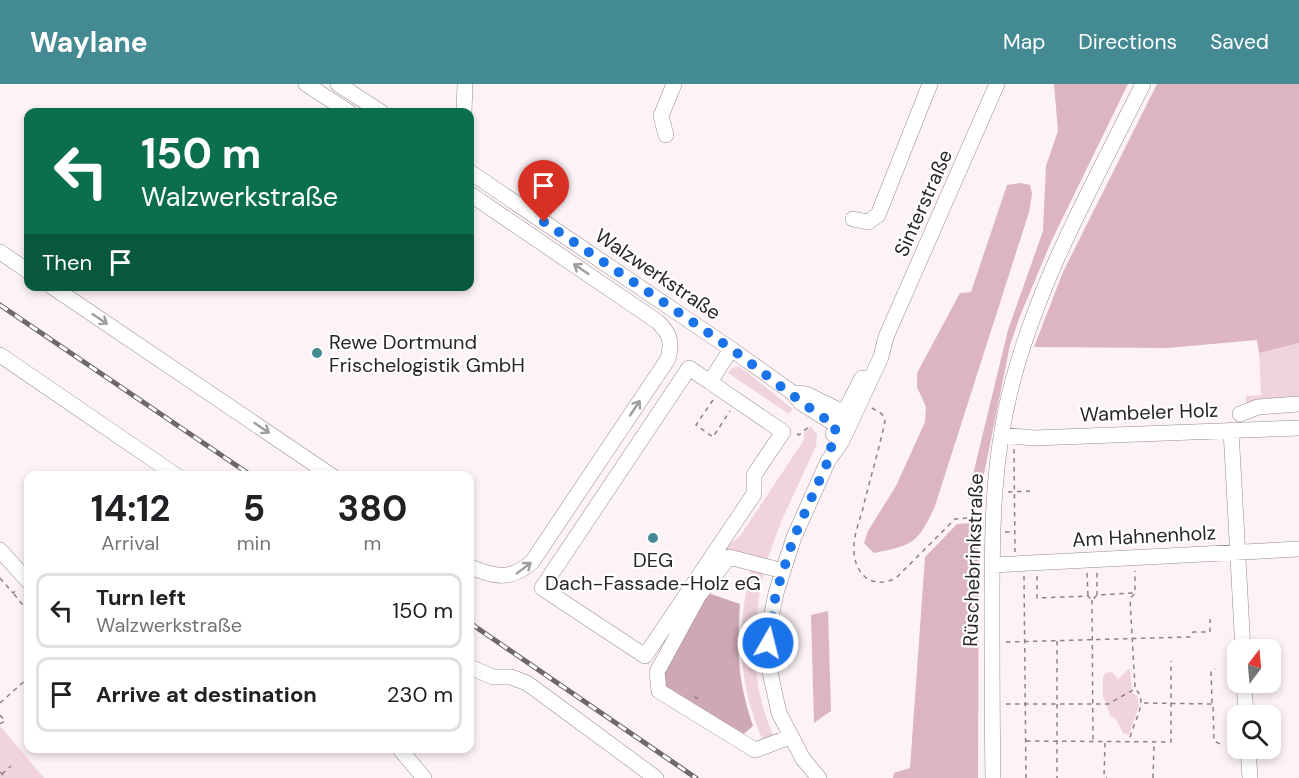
<!DOCTYPE html>
<meta charset="utf-8">
<style>
:root{--surface:#fff;--page:#f6f6f6;--text:#202124;--muted:#757577;--line:#e0e0e0;--accent:#438a92}
body{margin:0;font-family:"DM Sans",sans-serif;background:var(--page);color:var(--text);height:100vh;display:flex;flex-direction:column;font-size:22px;white-space:nowrap}
*{box-sizing:border-box;margin:0}
p{font-size:20px;color:var(--muted)}
.icon{flex:none;width:33px;height:33px;fill:none;stroke:currentColor;stroke-width:2;stroke-linecap:round;stroke-linejoin:round}
.map{position:relative;flex:1;overflow:hidden}
.details{position:absolute;left:24px;top:387px;width:450px;height:282px;display:flex;flex-direction:column;background:var(--surface);border-radius:12px;box-shadow:0 3px 9px #0003}
.details>*{flex:none}
.top-card{position:absolute;left:24px;top:24px;width:450px;height:183px;border-radius:12px;box-shadow:0 3px 9px #0003;background:#0b6e4f;color:#fff;overflow:hidden}
.needle{width:39px;rotate:16deg}
.buttons{position:absolute;left:1227px;top:555px;display:grid;gap:12px}
.buttons a{display:grid;place-items:center;width:54px;height:54px;border-radius:12px;background:var(--surface);box-shadow:0 3px 9px #0003;font-size:30px}
.pin{position:absolute;display:grid;place-items:center;width:51px;height:51px;color:#fff;margin:-62px -26px;border-radius:50% 50% 50% 0;rotate:-45deg;box-shadow:0 0 6px #0007}
.pin .icon{rotate:45deg}
.me{position:absolute;width:66px;margin:-33px;rotate:8deg;stroke-linejoin:round;filter:drop-shadow(0 0 4px #0008)}
.turn{display:flex;align-items:center;gap:21px;height:126px;padding:0 18px;font-size:27px}
.turn .icon{width:78px;height:78px;stroke-width:2.5}
.turn b{display:block;font-size:42px;line-height:51px}
.then{display:flex;align-items:center;height:57px;padding:0 18px;background:#0003;gap:12px;font-size:22px}
.eta{display:flex;justify-content:space-evenly;align-items:center;height:102px;text-align:center}
.eta b{font-size:36px;font-weight:700;line-height:42px}
ul{padding:0;list-style:none}
li{display:flex;align-items:center;gap:18px;height:75px;margin:0 12px 9px;padding:0 6px;border:3px solid var(--line);border-radius:12px}
li div{flex:1}
li b{display:block;font-size:22px}
li em{font-style:normal}
header{display:flex;align-items:center;gap:36px;box-sizing:border-box;height:84px;padding:0 30px;background:var(--accent);color:#fff}
header strong{font-size:28px}
nav{display:flex;gap:33px;margin-inline-start:auto;font-size:21px}
.map>svg:first-child{display:block}
.green{fill:#f1d3dd}
.forest{fill:#dcb4c2}
.water{fill:#cfa8b6}
.lines{fill:none;stroke-linecap:round;stroke-linejoin:round}
.minor-casing{stroke:#968c8f;stroke-width:16}
.path{stroke:#8a8386;stroke-width:1.5;stroke-dasharray:4.5 4.5;stroke-linecap:butt}
.minor{stroke:#fff;stroke-width:15}
.rail-casing{stroke:#6e686a;stroke-width:5}
.rail{stroke:#fff;stroke-width:3;stroke-dasharray:9;stroke-linecap:butt}
.oneway{stroke:#9f9d9e}
.route{stroke:#1a73e8;stroke-width:10;stroke-dasharray:0 18}
.poi-dot{fill:#438a92;stroke:#fff;stroke-width:2}
.labels{text-anchor:middle;dominant-baseline:central;stroke-width:4.5;stroke-linejoin:round;paint-order:stroke}
.street-label{font-size:20px;fill:#2a2627;stroke:#fff}
.poi-label{font-size:20px;fill:#2a2627;stroke:#fff;text-anchor:start}
</style>
<header>
<strong>Waylane</strong>
<nav><a>Map</a><a>Directions</a><a>Saved</a></nav>
</header>
<div class="map">
<svg width="1299" height="694" viewBox="0 0 1299 694">
<rect width="100%" height="100%" fill="#fdf2f6"/>
<path class="green" d="M1299,259V318L1246,321V312L1261,311L1259,269Z
M739,282L793,325L789,330L728,289L732,284Z
M811,342L817,351L816,362L781,438L766,479L723,465L740,452L804,356V349Z
M752,480L765,484C751,542 749,602 776,657L765,661C737,601 736,544 752,480Z
M1130,584L1132,609L1137,612L1139,622L1129,651L1123,649L1116,635L1110,631L1103,612V593L1106,589L1112,588L1118,595Z
M0,642L44,694H0Z"/>
<path class="forest" d="M1054,0H1128L1051,158L1020,232L1010,261L979,415L969,407L1008,246L1043,147L1046,82L1058,47Z
M1157,0H1299V259L1259,269L1257,256L1167,264L1034,263L1063,188Z
M1020,99L1030,101L1032,110L1029,128L935,422C918,459 914,461 874,469L864,459L868,447L896,402L925,338L926,323L917,303V289L960,209L971,208L1007,101Z
M971,439L979,442L978,694H893L894,689L910,684L925,473L957,440Z
M828,527L831,627L814,639L811,531Z"/>
<path class="water" d="M711,510L740,520C737,569 737,594 753,642L740,653L663,605L660,590L704,513Z"/>
<g class="lines">
<defs>
<path id="minor" d="M306,0L349,28
M338,0L381,28
M464,28L465,0
M666,51L661,32L674,0
M470,88L731,265L793,309L801,319L846,347
M470,110L658,238C671,251 672,258 668,275L532,478C510,497 495,493 470,483
M853,135L868,138L878,131L930,0
M0,168L28,187
M51,202L332,392
M0,271L177,392
M710,298L783,348L754,391V410L645,572L542,504L689,284L710,298L731,265
M793,309L806,310L851,332
M1240,330L1258,323L1299,320
M1231,346L1243,566
M833,350L862,294
M1001,351L1034,354L1299,344
M0,466L28,497
M992,481L1299,465
M783,487L729,473L699,511L657,588L659,607L755,666L790,653
M470,583L493,593H511L527,599L656,694
M1244,598L1246,632
M399,664L424,694
M1248,664L1250,694
M819,694L803,675L779,629L768,579L770,539L776,509L794,453L828,377L842,357L881,273L886,253L997,0
M993,694C992,635 992,576 992,517C992,443 993,371 1012,300C1039,195 1095,97 1143,0"/>
</defs>
<use href="#minor" class="minor-casing"/>
<path class="path" d="M713,316L696,341L713,353L730,327
M872,324L882,330L885,337C879,366 870,395 863,424C860,435 855,448 854,460C852,488 870,507 896,494L955,435L980,433
M797,350L799,351L811,341
M1014,365L1015,468
M1008,408L1030,407
M1005,448H1014
M1087,489L1088,512
M1097,489V511
M1024,492L1026,694
M1037,492V514L1088,512L1092,516L1097,511L1135,509
M0,494L13,509L18,505
M14,510L28,527
M1092,516L1093,657
M1057,557V694
M1006,558L1190,553L1193,548H1210V535
M1135,603L1130,515L1135,509V487
M694,613L701,616
M0,619L28,594
M1144,619L1213,620L1214,657L1220,660
M1212,619L1211,587L1215,585
M1006,620H1108L1135,605C1150,617 1132,639 1129,658
M0,631L5,637L0,640
M1026,657L1171,658V577
M1105,659L1104,693L1107,694
M0,688L6,694
M2,690L11,682
M1153,694L1154,659"/>
<use href="#minor" class="minor"/>
<defs>
<path id="rail" d="M0,221L252,392
M470,539L696,694"/>
</defs>
<use href="#rail" class="rail-casing"/>
<use href="#rail" class="rail"/>
</g>
<defs><path id="oneway-shaft" d="M-6 0H5M1.5-3L5.5 0L1.5 3" fill="none" stroke-width="1.6" stroke-linecap="round" stroke-linejoin="round" transform="scale(1.5)"/></defs>
<g class="oneway">
<use href="#oneway-shaft" transform="translate(581 185) rotate(-146)"/>
<use href="#oneway-shaft" transform="translate(100 235) rotate(34)"/>
<use href="#oneway-shaft" transform="translate(635 324) rotate(-56)"/>
<use href="#oneway-shaft" transform="translate(262 344) rotate(34)"/>
<use href="#oneway-shaft" transform="translate(524 484) rotate(-37)"/>
</g>
<g class="lines">
<path class="route" d="M544,138C606,180 669,221 730,264C766,290 799,318 836,342L828,377L794,453L776,509L768,559"/>
</g>
<g class="poi-dot">
<circle cx="317" cy="269" r="6"/>
<circle cx="653" cy="454" r="6"/>
</g>
<g class="labels">
<g class="street-label">
<text transform="translate(923 119) rotate(-66)">Sinterstraße</text>
<text transform="translate(658 190) rotate(34)">Walzwerkstraße</text>
<text transform="translate(1149 328) rotate(-2)">Wambeler Holz</text>
<text transform="translate(1144 452) rotate(-3)">Am Hahnenholz</text>
<text transform="translate(973 476) rotate(-88)">Rüschebrinkstraße</text>
</g>
<g class="poi-label">
<text x="329" y="258">Rewe Dortmund<tspan x="329" dy="23">Frischelogistik GmbH</tspan></text>
<text x="653" y="476" text-anchor="middle">DEG<tspan x="653" dy="23">Dach-Fassade-Holz eG</tspan></text>
</g>
</g>
</svg>
<div class="buttons">
<a><svg class="needle" viewBox="-14 -14 28 28"><path d="M0-13l5 13h-10z" fill="#e53935"/><path d="M0 13l5-13h-10z" fill="#757577"/></svg></a>
<a><svg class="icon" aria-label="search" viewBox="0 0 24 24"><circle cx="10" cy="10" r="6"/><path d="M15 15l6 6"/></svg></a>
</div>
<div class="pin" style="left:544px;top:138px;background:#d93025"><svg class="icon" aria-label="arrive" viewBox="0 0 24 24"><path d="M6 21V4h12l-3 4 3 4H6"/></svg></div>
<svg class="me" style="left:768px;top:559px" viewBox="-20 -20 40 40"><circle r="17" fill="#1a73e8" stroke="#fff" stroke-width="3"/><path d="M0-11L8 9 0 5-8 9z" fill="#fff"/></svg>
<div class="top-card">
<div class="turn"><svg class="icon" aria-label="left" viewBox="0 0 24 24"><path d="M17 20v-9H6M10 6l-5 5 5 5"/></svg><div><b>150 m</b>Walzwerkstraße</div></div>
<div class="then">Then<svg class="icon" aria-label="arrive" viewBox="0 0 24 24"><path d="M6 21V4h12l-3 4 3 4H6"/></svg></div>
</div>
<section class="details">
<div class="eta">
<div><b>14:12</b><p>Arrival</p></div>
<div><b>5</b><p>min</p></div>
<div><b>380</b><p>m</p></div>
</div>
<ul>
<li><svg class="icon" aria-label="left" viewBox="0 0 24 24"><path d="M17 20v-9H6M10 6l-5 5 5 5"/></svg><div><b>Turn left</b><p>Walzwerkstraße</p></div><em>150 m</em></li>
<li><svg class="icon" aria-label="arrive" viewBox="0 0 24 24"><path d="M6 21V4h12l-3 4 3 4H6"/></svg><div><b>Arrive at destination</b></div><em>230 m</em></li>
</ul>
</section>
</div>
